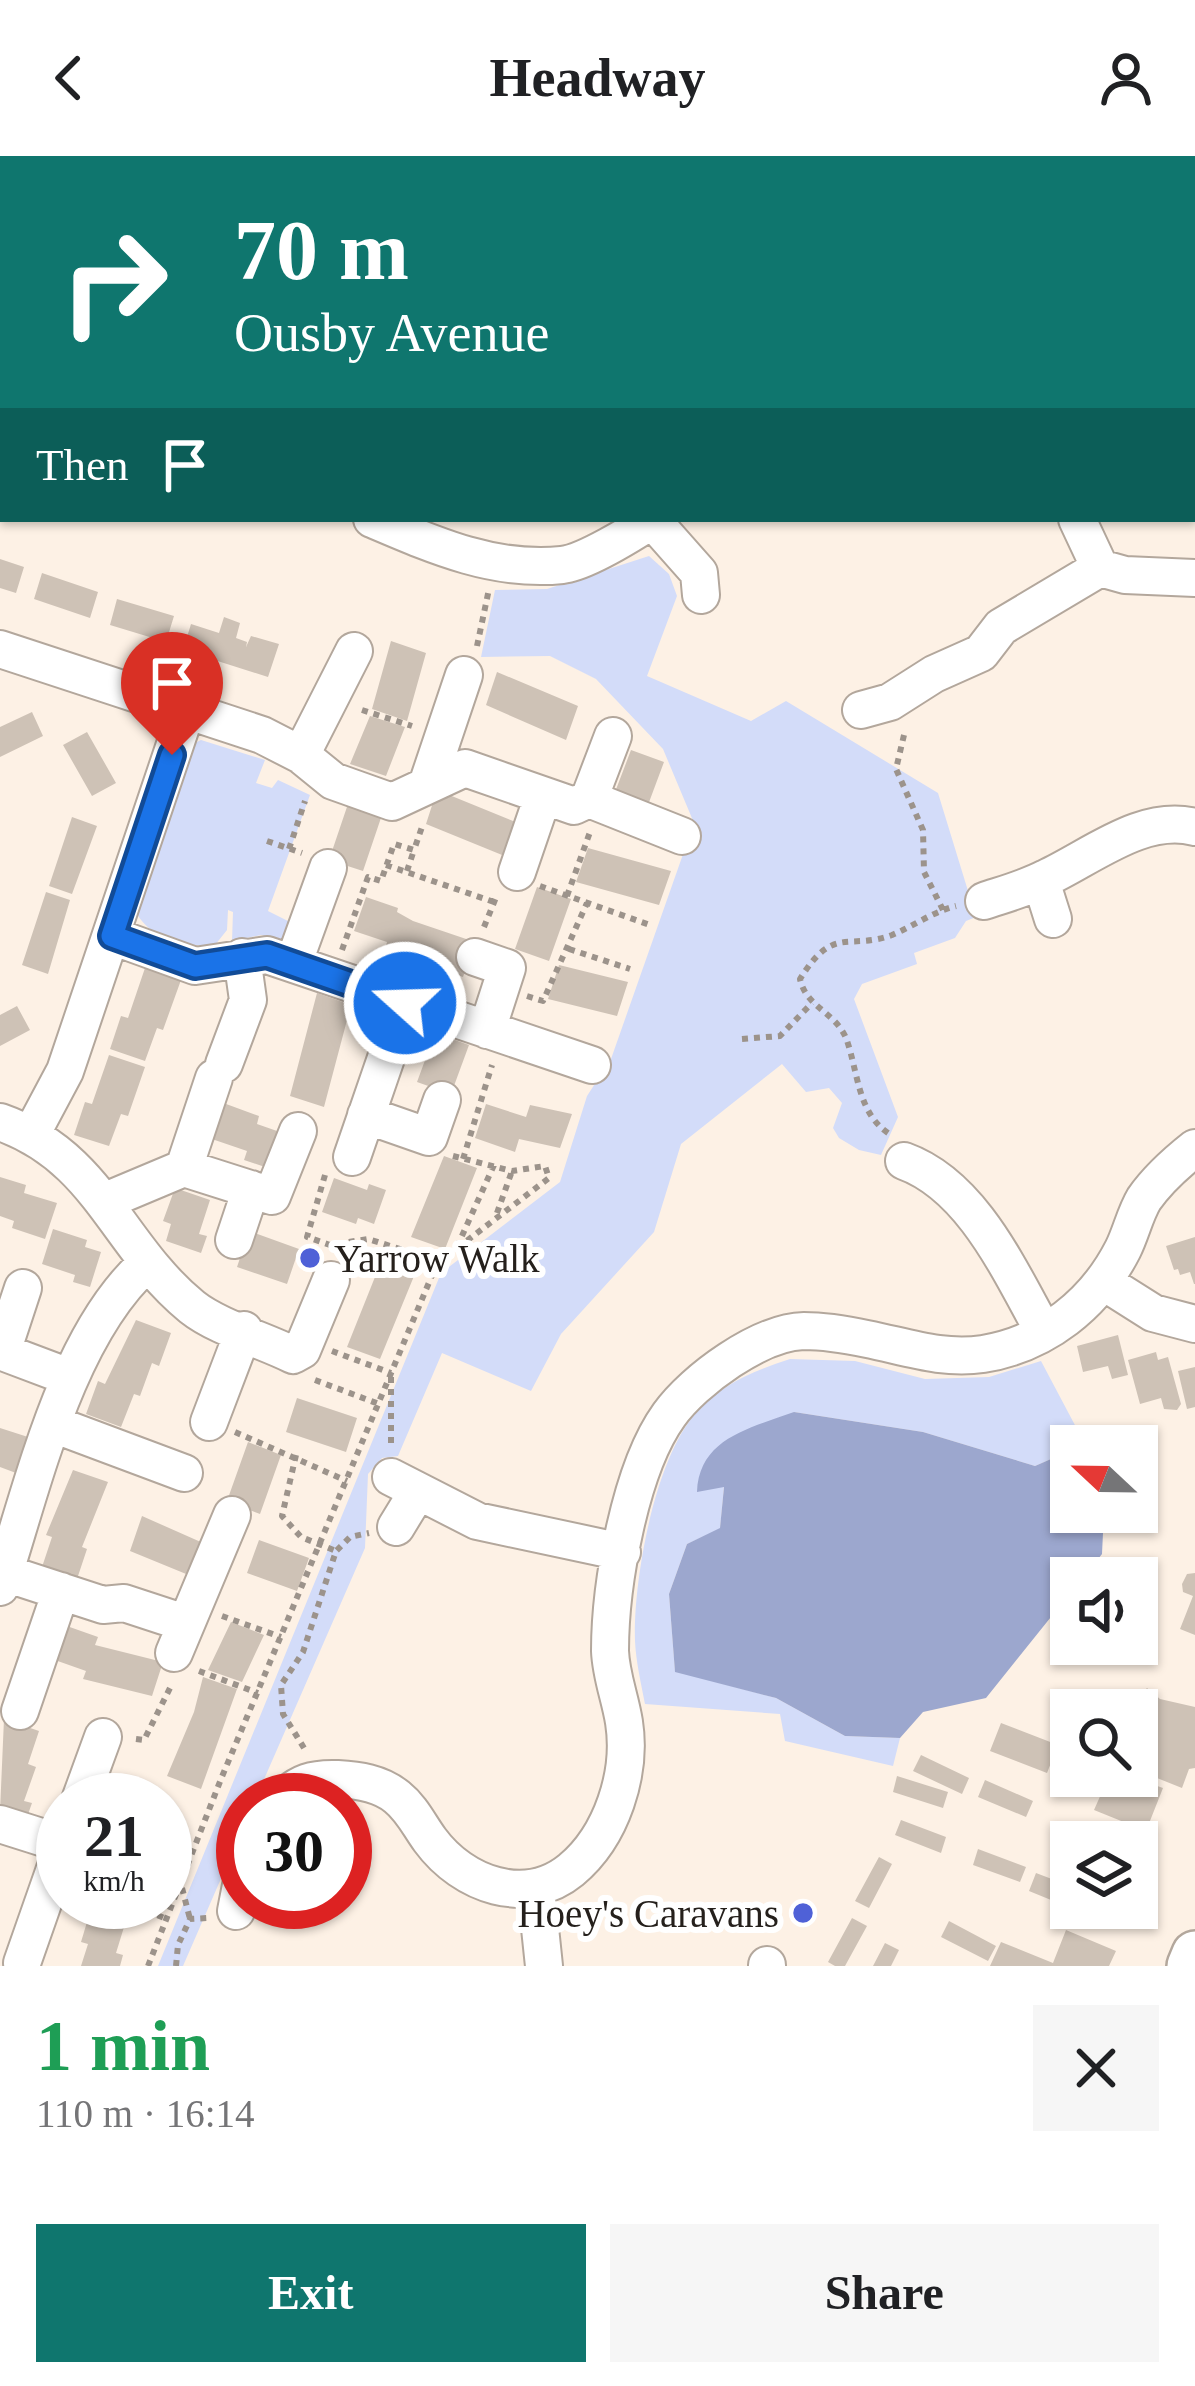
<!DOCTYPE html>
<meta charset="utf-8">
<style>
:root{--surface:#fff;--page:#f6f6f6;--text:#202124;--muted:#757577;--accent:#0f766e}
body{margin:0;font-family:"Times New Roman",serif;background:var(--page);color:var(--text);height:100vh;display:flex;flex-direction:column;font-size:45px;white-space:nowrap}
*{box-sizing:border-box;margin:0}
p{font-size:39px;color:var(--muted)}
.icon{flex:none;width:66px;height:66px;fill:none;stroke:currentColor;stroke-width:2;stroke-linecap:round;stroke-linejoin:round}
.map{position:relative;height:1810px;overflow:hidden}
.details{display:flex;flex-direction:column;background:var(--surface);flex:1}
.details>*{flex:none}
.hud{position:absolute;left:0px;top:0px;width:1197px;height:366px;box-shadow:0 3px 9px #0004;background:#0f766e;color:#fff;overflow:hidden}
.needle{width:78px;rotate:292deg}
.tools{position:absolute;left:1050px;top:1269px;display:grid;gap:24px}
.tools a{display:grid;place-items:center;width:108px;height:108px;border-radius:0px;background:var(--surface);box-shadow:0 3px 9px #0004;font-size:60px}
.speed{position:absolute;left:36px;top:1617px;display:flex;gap:24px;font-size:60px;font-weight:700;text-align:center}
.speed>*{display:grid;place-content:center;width:156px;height:156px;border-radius:50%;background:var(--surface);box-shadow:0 3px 9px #0004;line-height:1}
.speed small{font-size:30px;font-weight:400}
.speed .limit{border:18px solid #d22;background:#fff;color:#111}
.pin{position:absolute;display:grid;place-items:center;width:102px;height:102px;color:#fff;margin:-123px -51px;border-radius:50% 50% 50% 0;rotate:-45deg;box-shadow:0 0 12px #0007}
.pin .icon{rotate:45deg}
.me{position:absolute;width:132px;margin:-66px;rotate:290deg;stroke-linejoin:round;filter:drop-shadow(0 0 9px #0008)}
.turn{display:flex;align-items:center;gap:42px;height:252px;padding:0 36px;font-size:54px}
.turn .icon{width:156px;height:156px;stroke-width:2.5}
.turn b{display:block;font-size:84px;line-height:102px}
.then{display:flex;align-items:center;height:114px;padding:0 36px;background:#0003;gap:24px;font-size:45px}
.round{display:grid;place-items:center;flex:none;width:126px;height:126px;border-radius:0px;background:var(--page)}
.overview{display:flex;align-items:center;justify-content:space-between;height:204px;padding:0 36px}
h1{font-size:72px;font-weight:700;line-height:90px;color:#1e9e55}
.cta{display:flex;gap:24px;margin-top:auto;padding:24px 36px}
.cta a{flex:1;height:138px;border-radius:0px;background:var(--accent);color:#fff;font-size:48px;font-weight:700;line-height:138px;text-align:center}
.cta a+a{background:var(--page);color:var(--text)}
header{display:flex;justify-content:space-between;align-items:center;height:156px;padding:0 36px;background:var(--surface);font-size:54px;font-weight:700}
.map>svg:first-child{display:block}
.green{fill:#d3dcf9}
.water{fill:#9ca7ce}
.building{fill:#cec2b6}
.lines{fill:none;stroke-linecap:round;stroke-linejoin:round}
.minor-casing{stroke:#b3a79c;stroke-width:40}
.major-casing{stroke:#b3a79c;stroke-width:50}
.path{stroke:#9c938b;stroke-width:6;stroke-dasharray:6 6;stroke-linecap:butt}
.minor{stroke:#fff;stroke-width:36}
.major{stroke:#fff;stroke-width:45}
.route-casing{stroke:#114b97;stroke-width:30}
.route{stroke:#1a73e8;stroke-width:21}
.poi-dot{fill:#4f61d7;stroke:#fff;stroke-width:4.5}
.labels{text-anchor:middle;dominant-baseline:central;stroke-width:12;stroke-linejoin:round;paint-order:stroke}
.poi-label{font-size:39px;fill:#25201c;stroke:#fff;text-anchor:start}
</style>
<header><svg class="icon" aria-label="back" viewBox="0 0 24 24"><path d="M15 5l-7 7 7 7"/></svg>Headway<svg class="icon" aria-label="person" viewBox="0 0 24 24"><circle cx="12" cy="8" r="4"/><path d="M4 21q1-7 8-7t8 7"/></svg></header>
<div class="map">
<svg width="1195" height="1810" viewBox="0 0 1195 1810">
<rect width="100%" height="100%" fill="#fdf1e5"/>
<path class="green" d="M649,400L669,418L677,440L647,520L751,565L786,545L938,637L976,761L966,765L955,782L914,797L917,808L862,828L854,843L898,961L881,999L859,994L839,982L833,972L842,947L829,932L806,936L782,908L681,988L654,1076L561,1178L531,1235L442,1197L398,1300L382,1302L368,1318L365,1392L255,1644H243V1672L183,1810H158L441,1117L560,1026L587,940L611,903L694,667L663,593L596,523L550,500L481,501L495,434L547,433Z
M201,584L265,604L256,627L272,632L278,624L310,639L268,755L294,768L284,785L261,779L232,785L233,756L228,754L227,774L215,789C187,791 152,784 137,758L191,589Z
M790,1203L855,1205L925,1223L989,1221L1041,1205L1077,1273L1068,1311L1051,1303L1035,1310L923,1276L794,1256L724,1330L720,1373L687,1388L669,1438L675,1515L776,1542L845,1580L900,1582L893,1610L785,1585L780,1558L645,1548C641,1527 636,1506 635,1485C633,1424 655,1302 696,1257C722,1227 754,1215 790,1203Z"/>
<path class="water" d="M794,1256L923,1276L1035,1310L1051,1303L1071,1312V1356H1104L1102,1398L1083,1422H1071V1436L986,1542L923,1556L900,1582L845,1580L776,1542L675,1516L669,1438L687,1388L720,1372L724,1331L697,1336C699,1282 750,1272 794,1256Z"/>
<path class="building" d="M0,403L24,411L16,437L0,432Z
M42,417L98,436L90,462L34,443Z
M117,443L174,460L166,486L110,469Z
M224,461L240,467L236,482L247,486L246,491L251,480L279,488L268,521L183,494L191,468L219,477Z
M391,485L426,497L407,565L372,553Z
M497,516L578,550L566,584L486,549Z
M32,556L43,580L0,601V571Z
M370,560L405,571L386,620L350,608Z
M87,576L116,627L92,640L63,589Z
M631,594L664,606L645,657L612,644Z
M437,634L518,667L507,701L426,668Z
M350,642L384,653L363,715L329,704Z
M72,661L97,670L72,738L49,730Z
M588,692L671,715L659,749L576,726Z
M537,731L571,743L549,805L515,793Z
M46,736L70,744L48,818L22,809Z
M366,741L398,752L397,756L413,765L475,786L463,821L401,799L386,790L387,786L354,775Z
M559,809L628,826L617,860L548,843Z
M145,812L181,824L163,874L157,872L145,905L110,893L121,860L128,862Z
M317,837L351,849L324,951L290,940Z
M17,850L30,874L0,890V859Z
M435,877L469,889L451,938L417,926Z
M109,899L145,911L128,960L121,958L109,990L74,979L85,946L92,948Z
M218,945L259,960L257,968L277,975L265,1011L244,1004L247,995L206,981Z
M486,948L526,961L530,949L572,958L560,992L519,983L515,996L475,982Z
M444,1000L477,1012L445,1093L411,1081Z
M0,1021L26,1029L24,1037L57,1047L45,1083L12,1072L14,1065L0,1060Z
M334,1022L367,1034L369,1028L386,1034L374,1068L358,1062L356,1068L322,1056Z
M175,1032L210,1044L199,1078L207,1080L201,1097L166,1085L171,1068L163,1065Z
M53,1073L87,1084L85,1091L101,1096L90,1131L73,1126L75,1119L42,1108Z
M249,1075L299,1093L287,1128L237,1111Z
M1195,1081V1128H1194L1190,1116L1180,1119L1178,1113L1174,1114L1166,1090Z
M387,1091L421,1103L380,1203L347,1191Z
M136,1164L171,1177L159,1210L152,1207L140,1240L134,1238L121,1271L86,1258L98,1225L105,1228Z
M1118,1179L1128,1219L1112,1223L1108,1210L1083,1216L1077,1190Z
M1156,1196L1158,1204L1168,1201L1181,1248L1177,1254L1164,1253L1161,1242L1140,1248L1128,1204Z
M1195,1211V1251L1187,1253L1178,1215Z
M297,1242L357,1262L346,1296L286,1276Z
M0,1272L28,1281L16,1317L0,1311Z
M248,1286L281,1299L260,1358L227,1345Z
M73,1314L108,1326L82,1391L87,1393L76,1426L41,1414L52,1381L46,1379Z
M142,1360L203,1387L191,1420L130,1395Z
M259,1384L309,1402L297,1435L247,1417Z
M1195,1417V1479L1180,1473L1193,1440L1183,1436L1182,1428L1187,1418Z
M231,1466L264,1479L242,1526L208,1514Z
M64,1469L98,1481L95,1489L163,1506L152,1540L83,1523L86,1515L52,1503Z
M203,1521L237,1533L201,1633L167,1620L194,1556Z
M1147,1532L1160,1543L1195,1551V1612L1189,1613L1182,1632L1137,1614V1583H1143L1137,1581V1572L1143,1557L1134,1546Z
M4,1563L39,1575L28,1608L36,1611L24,1645L32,1647L26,1664L0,1655Z
M1001,1567L1058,1589L1047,1617L990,1595Z
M921,1599L969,1622L962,1638L913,1615Z
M897,1620L948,1636L943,1652L893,1636Z
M1129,1620L1163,1632L1146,1675L1094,1654L1106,1627L1124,1634Z
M985,1624L1033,1645L1026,1661L978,1641Z
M901,1664L946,1681L941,1697L895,1679Z
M165,1666L181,1672L165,1710Z
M978,1693L1026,1711L1020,1726L973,1709Z
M879,1701L892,1708L869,1752L855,1745Z
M1071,1704V1747L1056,1741Z
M1036,1717L1057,1725L1051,1744L1029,1735Z
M93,1746L129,1755L116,1797L123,1799L120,1810H81L88,1788L81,1786Z
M852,1762L867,1770L845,1810H835L828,1806Z
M949,1765L996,1790L988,1805L941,1781Z
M1066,1774L1116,1795L1109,1810H990L1001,1786L1053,1807Z
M885,1787L899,1794L891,1810H873Z"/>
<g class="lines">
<defs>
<path id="minor" d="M204,0L211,3
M1058,0L1063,3
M446,3L447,0
M848,3L850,0
M1194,99H1195
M0,208L3,209
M372,363C433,389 494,416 562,409C584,407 634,376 654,363
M1077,363L1100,412
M653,365L699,417L701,439
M1100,412L1125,419L1195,422
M0,493L262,579L301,599L333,625L392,646L465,612L574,650L589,643L613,580
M861,554L890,546L934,518L981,497L1001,471L1100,412
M301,599L354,495
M428,626L464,519
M589,643L682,680
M517,716L543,640
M1041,725L1053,763
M984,745C1005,738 1027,732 1046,722C1093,700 1142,658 1195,671
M112,780L195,810L267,799L592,909
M475,801L507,812L487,874
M294,806L328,712
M224,908L248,844L242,801
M366,959L429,981L442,944
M0,966C100,1001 116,1089 192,1151C217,1171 263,1184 293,1199L302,1194L331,1124
M32,977L65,915L187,553
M352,1001L405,847
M904,1005C973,1030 1010,1116 1044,1176
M184,1012L214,922
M103,1046L184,1012L272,1040L298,975
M234,1084L251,1033
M1104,1126L1153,1157L1195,1168
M0,1195L69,1221
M2,1196L23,1132
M209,1266L244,1174
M53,1268L184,1317
M391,1321L477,1365L622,1396
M396,1371L418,1335
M5,1417L103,1449L124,1447L185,1467
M0,1431C33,1330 66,1179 147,1107
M174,1497L232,1359
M20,1555L61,1435
M80,1644L103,1581
M281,1644C299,1626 313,1622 338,1623C358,1624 380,1627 397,1641C412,1653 419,1669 430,1684C463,1729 526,1751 571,1714C612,1680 632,1617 624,1566C620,1541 611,1520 610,1495C610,1429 630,1313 669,1259C694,1224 760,1176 804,1175C824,1175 848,1179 867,1183C907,1191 942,1204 983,1198C1045,1188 1095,1148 1123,1093C1131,1077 1135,1058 1144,1043C1158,1023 1176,1007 1195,992
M0,1668L63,1688
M536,1734L544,1810
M236,1755L243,1719
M22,1807L63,1690
M767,1810V1809"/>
<path id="major" d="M1190,1810L1195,1798"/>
</defs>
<use href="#minor" class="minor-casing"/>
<use href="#major" class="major-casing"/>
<path class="path" d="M477,490L489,433
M362,554L412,570
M904,579L896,613L923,674L924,716L943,754
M267,685L302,697
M289,693L305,645
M386,709L494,746
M407,715L414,694
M540,730L650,769
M567,740L590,676
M484,771L497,739
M569,793L630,813
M342,794L368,721L381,725L394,688L414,694L423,668
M527,840L543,845L587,747
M742,883L780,880L812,847
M888,977C857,956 858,914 846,882C835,856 806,851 800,823C834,768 848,795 892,779C914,770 932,756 956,750
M453,1000L512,1015L545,1010L549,1022L456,1093
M463,1003L492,909
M325,1019L307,1081L330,1089L368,1083L438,1105
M497,1057L512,1015
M438,1105L456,1093L494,1009
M332,1195L391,1217
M391,1221V1291
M315,1224L379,1248
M235,1276L347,1325
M296,1299L282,1360L301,1381L336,1395
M222,1460L281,1481
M199,1515L258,1537
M136,1583L144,1584L172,1528
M304,1592L283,1558L281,1529L303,1496L336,1395L350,1381L369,1377
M165,1723L181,1728
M182,1732L190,1763
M124,1746L167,1763
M148,1810L221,1623L438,1105
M176,1810L178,1789L190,1763L208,1762"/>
<use href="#minor" class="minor"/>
<use href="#major" class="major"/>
</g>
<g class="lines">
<defs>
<path id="route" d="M172,599L112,780L195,810L267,799L405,847"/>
</defs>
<use href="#route" class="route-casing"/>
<use href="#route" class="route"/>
</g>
<g class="poi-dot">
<circle cx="310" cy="1102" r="12"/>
<circle cx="803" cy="1757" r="12"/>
</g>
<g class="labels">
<g class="poi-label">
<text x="334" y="1102">Yarrow Walk</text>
<text x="779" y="1757" text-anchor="end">Hoey's Caravans</text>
</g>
</g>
</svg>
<div class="tools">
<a><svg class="needle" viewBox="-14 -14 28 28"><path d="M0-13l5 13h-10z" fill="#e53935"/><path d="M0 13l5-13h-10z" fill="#757577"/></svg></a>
<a><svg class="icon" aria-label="sound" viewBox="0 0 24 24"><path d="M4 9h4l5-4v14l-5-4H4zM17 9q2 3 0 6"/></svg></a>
<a><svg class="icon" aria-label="search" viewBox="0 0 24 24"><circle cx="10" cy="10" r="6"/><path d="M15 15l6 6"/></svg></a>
<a><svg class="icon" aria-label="layers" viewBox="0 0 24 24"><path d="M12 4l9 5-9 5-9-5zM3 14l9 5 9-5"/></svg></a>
</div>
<div class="speed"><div>21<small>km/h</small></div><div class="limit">30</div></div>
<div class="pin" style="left:172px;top:599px;background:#d93025"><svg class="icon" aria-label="arrive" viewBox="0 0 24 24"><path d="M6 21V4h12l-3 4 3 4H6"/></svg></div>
<svg class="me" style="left:405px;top:847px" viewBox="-20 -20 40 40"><circle r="17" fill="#1a73e8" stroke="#fff" stroke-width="3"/><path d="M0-11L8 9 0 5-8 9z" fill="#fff"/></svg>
<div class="hud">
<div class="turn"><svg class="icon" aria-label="right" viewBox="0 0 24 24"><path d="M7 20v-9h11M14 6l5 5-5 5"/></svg><div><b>70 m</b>Ousby Avenue</div></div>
<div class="then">Then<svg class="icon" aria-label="arrive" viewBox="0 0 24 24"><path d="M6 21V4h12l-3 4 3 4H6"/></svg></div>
</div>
</div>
<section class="details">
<div class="overview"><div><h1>1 min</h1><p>110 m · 16:14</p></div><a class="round"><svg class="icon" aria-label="close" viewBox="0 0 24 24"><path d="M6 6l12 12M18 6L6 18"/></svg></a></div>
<div class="cta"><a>Exit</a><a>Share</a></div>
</section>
